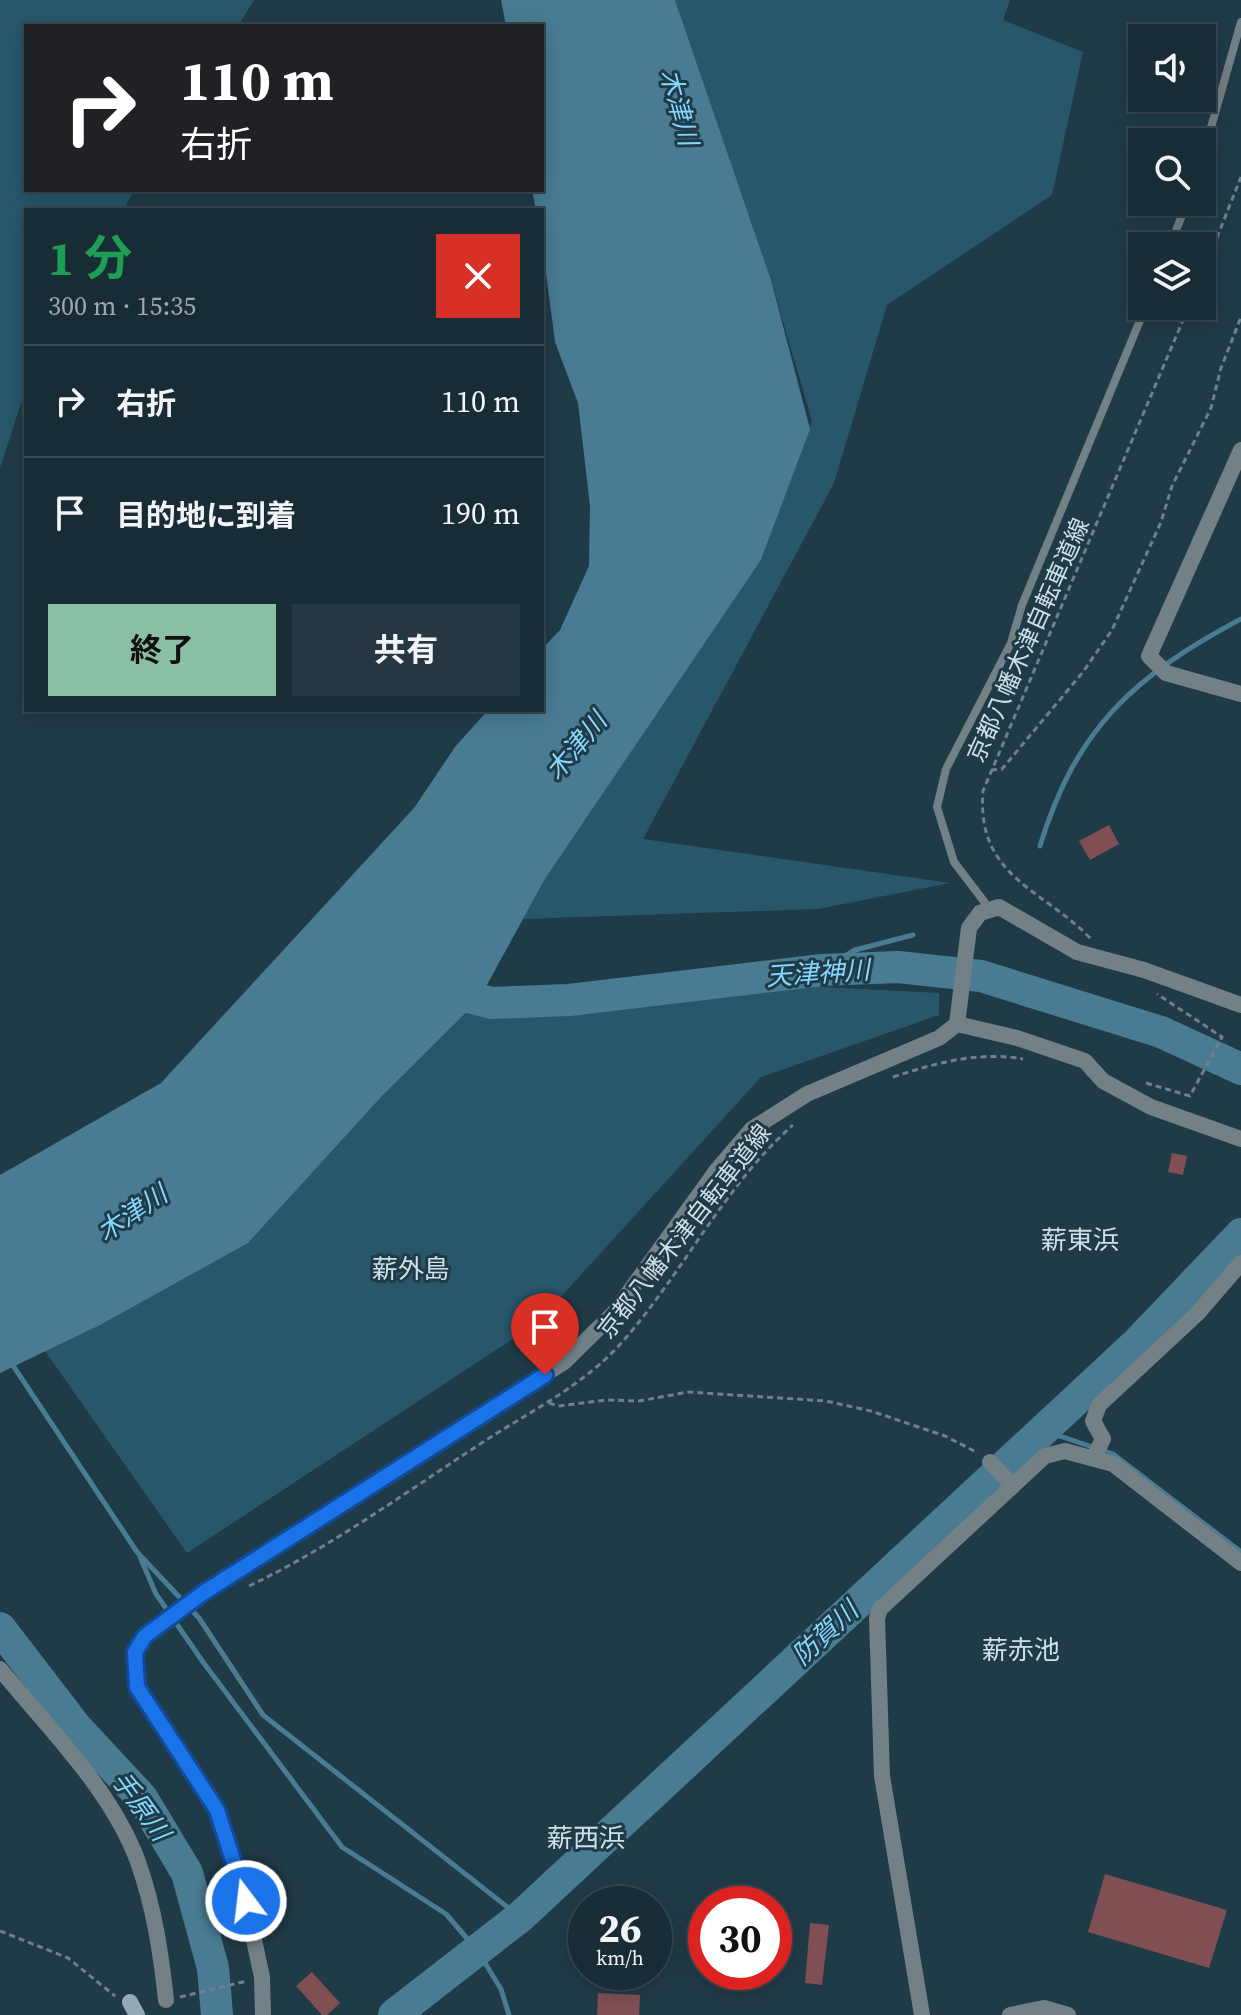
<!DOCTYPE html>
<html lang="ja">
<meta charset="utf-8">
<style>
:root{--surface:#182c36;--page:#253842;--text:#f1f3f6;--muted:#9fa7ad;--line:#364851;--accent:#8abfa5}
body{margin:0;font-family:"Source Serif 4","Noto Sans JP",serif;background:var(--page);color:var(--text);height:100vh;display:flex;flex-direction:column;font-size:30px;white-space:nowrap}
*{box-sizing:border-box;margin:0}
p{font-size:26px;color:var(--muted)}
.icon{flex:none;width:44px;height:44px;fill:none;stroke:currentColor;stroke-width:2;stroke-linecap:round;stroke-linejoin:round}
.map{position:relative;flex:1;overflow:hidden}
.drawer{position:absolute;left:24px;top:208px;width:520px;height:504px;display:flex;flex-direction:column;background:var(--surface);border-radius:0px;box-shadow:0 4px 20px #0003,0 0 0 2px var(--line)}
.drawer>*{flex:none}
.hud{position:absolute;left:24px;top:24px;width:520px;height:168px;border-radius:0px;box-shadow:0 4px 20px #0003,0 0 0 2px var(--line);background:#202124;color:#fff;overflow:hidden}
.controls{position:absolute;left:1128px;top:24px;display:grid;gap:16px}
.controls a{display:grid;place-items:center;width:88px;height:88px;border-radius:0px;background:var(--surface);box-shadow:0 4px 20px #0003,0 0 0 2px var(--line);font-size:40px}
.speed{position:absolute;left:568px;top:1886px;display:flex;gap:16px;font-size:40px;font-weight:700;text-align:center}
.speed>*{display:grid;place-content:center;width:104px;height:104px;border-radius:50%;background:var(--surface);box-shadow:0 4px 20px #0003,0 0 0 2px var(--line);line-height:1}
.speed small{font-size:20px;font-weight:400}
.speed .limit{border:12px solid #d22;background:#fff;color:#111}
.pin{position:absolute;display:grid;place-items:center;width:68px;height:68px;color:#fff;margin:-82px -34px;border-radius:50% 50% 50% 0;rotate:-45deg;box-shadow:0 0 8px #0007}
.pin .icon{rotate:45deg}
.me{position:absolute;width:88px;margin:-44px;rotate:345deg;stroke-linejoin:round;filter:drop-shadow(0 0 6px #0008)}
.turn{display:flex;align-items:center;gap:28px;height:168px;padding:0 24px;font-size:36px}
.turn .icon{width:104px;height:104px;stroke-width:2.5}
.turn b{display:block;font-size:56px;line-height:68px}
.round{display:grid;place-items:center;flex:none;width:84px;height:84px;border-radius:0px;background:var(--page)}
.headline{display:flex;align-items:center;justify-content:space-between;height:136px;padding:0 24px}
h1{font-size:48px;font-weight:700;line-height:60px;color:#1e9e55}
.button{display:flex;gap:16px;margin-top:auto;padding:16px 24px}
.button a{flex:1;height:92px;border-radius:0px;background:var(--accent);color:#111;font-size:32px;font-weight:700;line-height:92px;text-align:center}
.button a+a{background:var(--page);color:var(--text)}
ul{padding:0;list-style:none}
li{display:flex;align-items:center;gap:24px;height:112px;padding:0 24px;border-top:2px solid var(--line)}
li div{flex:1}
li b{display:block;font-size:30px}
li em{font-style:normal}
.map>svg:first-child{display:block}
.green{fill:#28576c}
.water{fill:#497b93}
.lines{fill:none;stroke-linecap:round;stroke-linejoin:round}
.stream{stroke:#497b93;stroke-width:5}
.river{stroke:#497b93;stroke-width:32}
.building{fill:#7f4f53}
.path{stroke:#6b818c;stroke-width:3;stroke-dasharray:6 4;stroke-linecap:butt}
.lane{stroke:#738086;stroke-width:8}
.street{stroke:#738086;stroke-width:16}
.secondary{stroke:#94a9b3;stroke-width:16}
.route-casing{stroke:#114b97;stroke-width:20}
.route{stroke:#1a73e8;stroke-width:14}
.labels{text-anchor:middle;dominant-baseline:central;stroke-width:6;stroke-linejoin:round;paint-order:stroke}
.street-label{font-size:24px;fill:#cfdfe7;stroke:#203b48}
.water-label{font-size:26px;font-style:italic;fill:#86d7fd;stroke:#203b48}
.neighbourhood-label{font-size:26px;fill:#cfdfe7;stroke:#203b48}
</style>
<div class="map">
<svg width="1241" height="2015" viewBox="0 0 1241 2015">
<rect width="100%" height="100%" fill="#203b48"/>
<path class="green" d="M0,0H254L238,26H26V190H135L123,210H26V388L0,468Z
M675,0H1010L1003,20L1083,52L1052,195L887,305L834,483L643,839L950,883L818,909L523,919L545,879L761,560L812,421L771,280Z
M804,986L939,993V1015L761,1077L537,1323L187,1553L45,1351L250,1241L382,1096L480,1000H569Z"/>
<path class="water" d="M501,0H675L771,280L810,429L761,560L545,879L478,1001L382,1096L248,1243L100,1325L0,1373V1175L161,1083L414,808L455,747L488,710H542V649L560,630L589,566L590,506L578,403L555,342L542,242V210H536L532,190H542V26H506Z"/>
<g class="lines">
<path class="stream" d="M1040,846C1076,728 1134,676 1241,619
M822,970L855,950L913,935
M10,1361L137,1552L199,1618L263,1715L520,1917
M1042,1430L1113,1454L1241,1552
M140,1557L156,1594L203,1662L342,1847L446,1914L477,1950L501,1989L509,2015"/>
<path class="river" d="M437,989L492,1003L569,1000L822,970L898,967L981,976L1161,1032L1241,1069
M0,1628L76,1727L142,1798L187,1873L213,1968L217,2015
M394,2015L520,1917L1137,1343L1241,1234"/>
</g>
<path class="building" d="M1109,825L1119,844L1090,860L1079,841Z
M1172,1153L1187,1156L1183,1175L1168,1172Z
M1105,1874L1227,1910L1209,1968L1088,1932Z
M810,1923L829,1925L822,1985L805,1983Z
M312,1972L340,2003L327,2015H322L296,1986Z
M598,1993L640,1995L639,2015H597Z"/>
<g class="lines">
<path class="path" d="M1202,275L1241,177
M991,770L1002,769L1083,672L1112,630L1161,522L1172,486L1211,408L1221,368L1241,317
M1090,938C1043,889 976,877 983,791L1189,306
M893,1077C936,1063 978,1051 1023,1059
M1146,1083L1190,1096L1222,1037L1157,994
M549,1403L558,1406L606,1400L639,1401L688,1392L826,1401L871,1411L945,1436L978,1453
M249,1586C329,1548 402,1495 477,1446C528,1412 583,1387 624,1340C684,1271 725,1185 793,1125
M0,1931L68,1958L115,1996
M180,1997L247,1981"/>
<path class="lane" d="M1202,159L1241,22
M1170,246L1187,202
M989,908L954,862L937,807L946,769L1011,643L1022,605L1146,306"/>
<path class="street" d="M1241,450L1149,656L1166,673L1241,694
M957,1024L969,928L980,913L999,907L1077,952L1144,970L1241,1005
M1094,1457L1103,1439L1093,1421L1099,1405L1197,1314L1241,1263
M990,1462L1013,1486
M0,1669C48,1728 112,1790 138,1862C154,1907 161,1953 166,2000
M263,2015L262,1977L240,1875L217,1810L137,1687L135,1652L145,1636L203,1593L564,1362L614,1313L717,1170L752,1129L807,1094L939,1038L957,1024L1017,1038L1085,1061L1103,1081L1151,1107L1241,1139
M922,2015L882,1776L877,1618L880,1609L1045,1456L1065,1451L1113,1464L1241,1563
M1010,2015L1044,2008L1068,2015"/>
<path class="secondary" d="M130,2002L137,2015"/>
</g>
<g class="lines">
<defs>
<path id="route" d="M246,1901L217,1810L137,1687L135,1652L145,1636L203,1593L545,1375"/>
</defs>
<use href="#route" class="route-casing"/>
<use href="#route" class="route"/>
</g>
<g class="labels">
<g class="street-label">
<text transform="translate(1028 640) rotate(-66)">京都八幡木津自転車道線</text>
<text transform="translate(684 1231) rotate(-52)">京都八幡木津自転車道線</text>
</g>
<g class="water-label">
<text transform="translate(679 107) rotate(75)">木津川</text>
<text transform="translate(576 746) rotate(-50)">木津川</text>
<text transform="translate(818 973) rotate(-4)">天津神川</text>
<text transform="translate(132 1213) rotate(-34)">木津川</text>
<text transform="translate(825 1633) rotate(-43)">防賀川</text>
<text transform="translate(141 1806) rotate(54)">手原川</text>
</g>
<g class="neighbourhood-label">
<text x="1080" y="1240">薪東浜</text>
<text x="411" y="1269">薪外島</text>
<text x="1021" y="1650">薪赤池</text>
<text x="586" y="1838">薪西浜</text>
</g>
</g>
</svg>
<div class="controls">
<a><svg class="icon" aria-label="sound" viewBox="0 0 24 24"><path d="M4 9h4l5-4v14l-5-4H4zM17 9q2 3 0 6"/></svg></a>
<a><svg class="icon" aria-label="search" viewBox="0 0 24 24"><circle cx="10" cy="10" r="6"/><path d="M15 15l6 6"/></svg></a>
<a><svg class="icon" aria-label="layers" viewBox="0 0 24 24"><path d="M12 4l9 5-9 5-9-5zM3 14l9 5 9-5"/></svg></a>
</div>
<div class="speed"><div>26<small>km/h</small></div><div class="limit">30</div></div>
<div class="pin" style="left:545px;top:1375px;background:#d93025"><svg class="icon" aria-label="arrive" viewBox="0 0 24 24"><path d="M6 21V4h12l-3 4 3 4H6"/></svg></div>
<svg class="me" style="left:246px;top:1901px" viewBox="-20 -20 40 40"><circle r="17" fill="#1a73e8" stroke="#fff" stroke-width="3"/><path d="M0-11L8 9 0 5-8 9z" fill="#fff"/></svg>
<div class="hud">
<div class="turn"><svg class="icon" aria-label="right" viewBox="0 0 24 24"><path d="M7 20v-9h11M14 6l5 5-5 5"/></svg><div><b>110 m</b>右折</div></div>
</div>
<section class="drawer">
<div class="headline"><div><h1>1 分</h1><p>300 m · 15:35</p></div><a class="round" style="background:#d93025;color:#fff"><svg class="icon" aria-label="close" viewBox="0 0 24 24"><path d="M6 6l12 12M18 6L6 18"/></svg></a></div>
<ul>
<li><svg class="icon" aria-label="right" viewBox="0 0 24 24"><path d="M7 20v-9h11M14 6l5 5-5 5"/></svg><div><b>右折</b></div><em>110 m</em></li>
<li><svg class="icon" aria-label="arrive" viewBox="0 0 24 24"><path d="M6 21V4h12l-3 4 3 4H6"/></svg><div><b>目的地に到着</b></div><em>190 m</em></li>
</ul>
<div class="button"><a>終了</a><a>共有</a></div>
</section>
</div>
